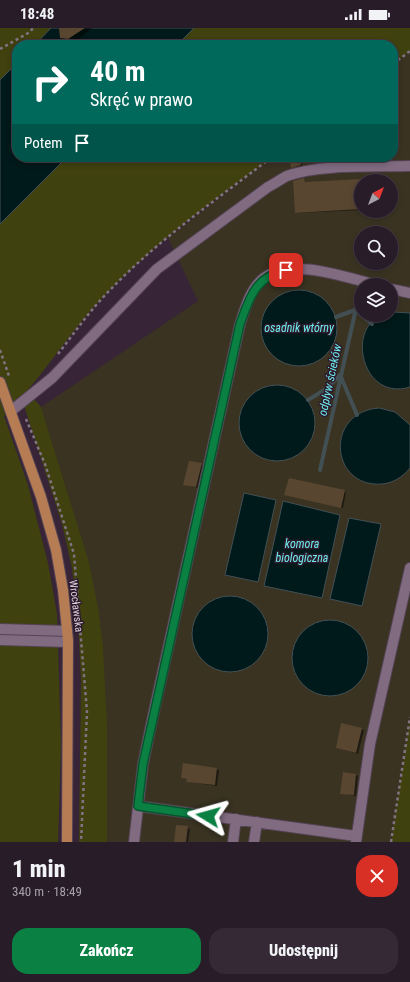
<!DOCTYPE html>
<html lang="pl">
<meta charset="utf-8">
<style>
:root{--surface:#291c29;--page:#352935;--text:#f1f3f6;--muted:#a5a1a8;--line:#453a46;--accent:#0b8043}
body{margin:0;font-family:"Roboto Condensed",sans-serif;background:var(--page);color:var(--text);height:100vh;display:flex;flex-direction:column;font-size:15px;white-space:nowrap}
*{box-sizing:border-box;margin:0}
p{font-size:13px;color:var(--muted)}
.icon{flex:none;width:22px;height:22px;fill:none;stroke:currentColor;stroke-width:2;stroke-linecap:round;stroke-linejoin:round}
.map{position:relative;height:814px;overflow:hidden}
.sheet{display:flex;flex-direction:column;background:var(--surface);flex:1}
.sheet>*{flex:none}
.guide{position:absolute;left:12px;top:12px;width:386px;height:122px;border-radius:16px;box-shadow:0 2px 6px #0003,0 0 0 1px var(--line);background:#00695c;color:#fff;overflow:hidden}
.needle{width:26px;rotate:42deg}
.tools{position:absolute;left:354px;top:146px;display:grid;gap:8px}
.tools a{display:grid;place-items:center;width:44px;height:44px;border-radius:50%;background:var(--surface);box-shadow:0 2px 6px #0003,0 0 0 1px var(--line);font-size:20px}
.pin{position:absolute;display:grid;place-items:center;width:34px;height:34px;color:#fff;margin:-17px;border-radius:8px;box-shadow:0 2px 6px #0006}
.me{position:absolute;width:44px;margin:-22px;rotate:278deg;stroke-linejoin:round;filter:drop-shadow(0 0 3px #0008)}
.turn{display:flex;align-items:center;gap:14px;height:84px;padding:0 12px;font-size:18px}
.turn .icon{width:52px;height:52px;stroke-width:2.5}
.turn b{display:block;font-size:28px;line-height:34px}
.then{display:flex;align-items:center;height:38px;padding:0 12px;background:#0003;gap:8px;font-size:15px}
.round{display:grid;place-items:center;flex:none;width:42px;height:42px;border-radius:16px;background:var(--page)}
.headline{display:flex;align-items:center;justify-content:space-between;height:68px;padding:0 12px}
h1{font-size:24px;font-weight:800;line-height:30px}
.primary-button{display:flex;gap:8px;margin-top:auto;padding:8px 12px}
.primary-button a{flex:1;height:46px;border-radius:16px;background:var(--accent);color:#fff;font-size:16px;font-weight:800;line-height:46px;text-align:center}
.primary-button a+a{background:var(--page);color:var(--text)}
.status{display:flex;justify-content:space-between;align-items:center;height:28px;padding:0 20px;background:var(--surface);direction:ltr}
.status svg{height:11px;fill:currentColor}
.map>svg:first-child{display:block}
.industrial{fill:#3a3322;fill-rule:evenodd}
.green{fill:#3f410e}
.water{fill:#00191a;stroke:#425054}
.shadow{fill:#0007}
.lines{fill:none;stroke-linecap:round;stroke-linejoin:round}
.stream{stroke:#425054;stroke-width:4}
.building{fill:#584630}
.minor-casing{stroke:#534353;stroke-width:12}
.major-casing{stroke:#534353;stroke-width:12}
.path{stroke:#827382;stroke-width:2.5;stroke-dasharray:3 3;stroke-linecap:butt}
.minor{stroke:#816b81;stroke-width:10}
.major{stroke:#b67c54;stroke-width:10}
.route-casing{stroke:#07532c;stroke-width:10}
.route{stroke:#0b8043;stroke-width:7}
.labels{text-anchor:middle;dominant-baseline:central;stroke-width:3;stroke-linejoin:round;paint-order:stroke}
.street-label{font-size:11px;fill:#dbcfdb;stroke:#2d1b2d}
.water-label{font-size:12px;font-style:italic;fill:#6ceced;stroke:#2d1b2d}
</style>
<div class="status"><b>18:48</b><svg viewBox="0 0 49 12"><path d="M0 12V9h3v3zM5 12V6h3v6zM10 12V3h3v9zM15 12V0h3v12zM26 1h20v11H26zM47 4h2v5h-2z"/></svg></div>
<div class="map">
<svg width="410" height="814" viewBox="0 0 410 814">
<rect width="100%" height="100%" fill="#372537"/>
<path class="industrial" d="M410,23V689L391,814H107V694L103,617L89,534L41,379L198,273L168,210L272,129H393V36ZM361,153H391V183H361ZM361,205H391V235H361ZM361,257H391V287H361Z"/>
<path class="green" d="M0,0H51L35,17H17V35L0,52Z
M194,0H410V23L393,36V17H177Z
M67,129H272C217,171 158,212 110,262C79,292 55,330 27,363L41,379L89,534L98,580L103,617L107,694V814H79L81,654L79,609L72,540L62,496L22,371L4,388L28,457L48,535L57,586L61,716L58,814H0V196Z
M410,689V814H391L410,690Z"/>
<path class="water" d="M51,0H194L177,17H35Z
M17,35V129H67L0,196V52Z
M261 300a38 38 0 1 1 76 0a38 38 0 1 1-76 0Z
M393,284L410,285V359C358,375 344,287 391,287Z
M239 395a38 38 0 1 1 76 0a38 38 0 1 1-76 0Z
M379,380L395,384L410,397V440C403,449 393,455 382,456C330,460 324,384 379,380Z
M244,465L276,472L258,554L225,547Z
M283,473L340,487L322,570L264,558Z
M349,490L381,496L362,578L330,571Z
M192 606a38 38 0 1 1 76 0a38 38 0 1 1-76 0Z
M292 630a38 38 0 1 1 76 0a38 38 0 1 1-76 0Z"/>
<path class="shadow" d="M63,0H92L75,14H68L61,10Z
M300,133L303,138L292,139Z
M304,151L306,155L372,151L374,153H361V182L298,185L296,184Z
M201,436L206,439L201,461L184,456Z
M344,463L346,464L343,480L288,467Z
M342,696L364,702L358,726L337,720Z
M217,741L219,742L217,758L189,754L188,751L182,750Z
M356,747L358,748L356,768L342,765Z
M177,798L190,801L188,814H175Z"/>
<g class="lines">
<path class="stream" d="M336,289L355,282L372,296
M341,349L357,387
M308,372L326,361L341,346
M320,442L359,267"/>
</g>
<path class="building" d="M59,0H85L68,11L60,10Z
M300,132L301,137L291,140L290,134Z
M304,150L305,154L361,151V181L295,185L293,153Z
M189,433L202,435L196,459L183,457Z
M289,450L345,462L341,480L284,467Z
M341,695L362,700L356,725L336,720Z
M183,735L217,740L215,757L186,754L187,751L181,750Z
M343,744L356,746L354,767L340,766Z
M176,797L188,798L186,814H174Z"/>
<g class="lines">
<defs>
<path id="minor" d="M391,261L410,265
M11,383L52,350L157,241L268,159C274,156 281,151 287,148C318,136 376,139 410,138
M0,601L67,603
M0,612L68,614
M138,778L356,808
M134,814L143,736L153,688L240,296C245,281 250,261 264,250C291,229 347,250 377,257
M233,814L236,791
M254,814L257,794
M356,814L370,716L410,540"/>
<path id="major" d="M0,354L41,469L56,522L63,562L68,612L67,814"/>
</defs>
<use href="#minor" class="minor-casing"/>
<use href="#major" class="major-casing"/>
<path class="path" d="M0,21L30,4L33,0
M393,36L410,23
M0,322L9,348
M58,326C75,304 91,281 110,262C158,212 217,171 272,129
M26,391L45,436L74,526L87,684L81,814
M391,814L410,689"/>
<use href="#minor" class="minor"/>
<use href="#major" class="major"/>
</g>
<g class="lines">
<defs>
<path id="route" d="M208,788L138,778L143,736L240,296C250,269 255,249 286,242"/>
</defs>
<use href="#route" class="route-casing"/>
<use href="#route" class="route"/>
</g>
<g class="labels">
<g class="street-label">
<text transform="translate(76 578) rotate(83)">Wrocławska</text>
</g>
<g class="water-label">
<text x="299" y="300">osadnik wtórny</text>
<text transform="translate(330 352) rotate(-78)">odpływ ścieków</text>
<text x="302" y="516">komora<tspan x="302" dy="14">biologiczna</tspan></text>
</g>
</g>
</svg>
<div class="tools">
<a><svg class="needle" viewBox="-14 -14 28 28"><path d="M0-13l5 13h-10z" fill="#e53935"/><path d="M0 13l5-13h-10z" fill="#a5a1a8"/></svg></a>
<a><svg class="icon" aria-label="search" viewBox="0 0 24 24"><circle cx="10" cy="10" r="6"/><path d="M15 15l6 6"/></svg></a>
<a><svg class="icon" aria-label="layers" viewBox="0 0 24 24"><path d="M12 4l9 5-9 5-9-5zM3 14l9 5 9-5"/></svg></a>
</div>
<div class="pin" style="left:286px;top:242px;background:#d93025"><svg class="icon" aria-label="arrive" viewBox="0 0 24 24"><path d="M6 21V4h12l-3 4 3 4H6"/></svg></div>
<svg class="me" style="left:208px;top:788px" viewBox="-20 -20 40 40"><path d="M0-17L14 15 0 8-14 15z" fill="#0b8043" stroke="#fff" stroke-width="4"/></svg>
<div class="guide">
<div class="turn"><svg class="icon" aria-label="right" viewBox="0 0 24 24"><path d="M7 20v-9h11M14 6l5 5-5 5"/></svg><div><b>40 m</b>Skręć w prawo</div></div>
<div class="then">Potem<svg class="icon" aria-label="arrive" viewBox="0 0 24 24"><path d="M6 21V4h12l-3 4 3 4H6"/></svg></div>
</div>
</div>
<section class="sheet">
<div class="headline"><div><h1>1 min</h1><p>340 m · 18:49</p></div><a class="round" style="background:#d93025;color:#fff"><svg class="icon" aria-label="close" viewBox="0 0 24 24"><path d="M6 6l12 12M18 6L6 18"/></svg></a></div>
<div class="primary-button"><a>Zakończ</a><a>Udostępnij</a></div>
</section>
